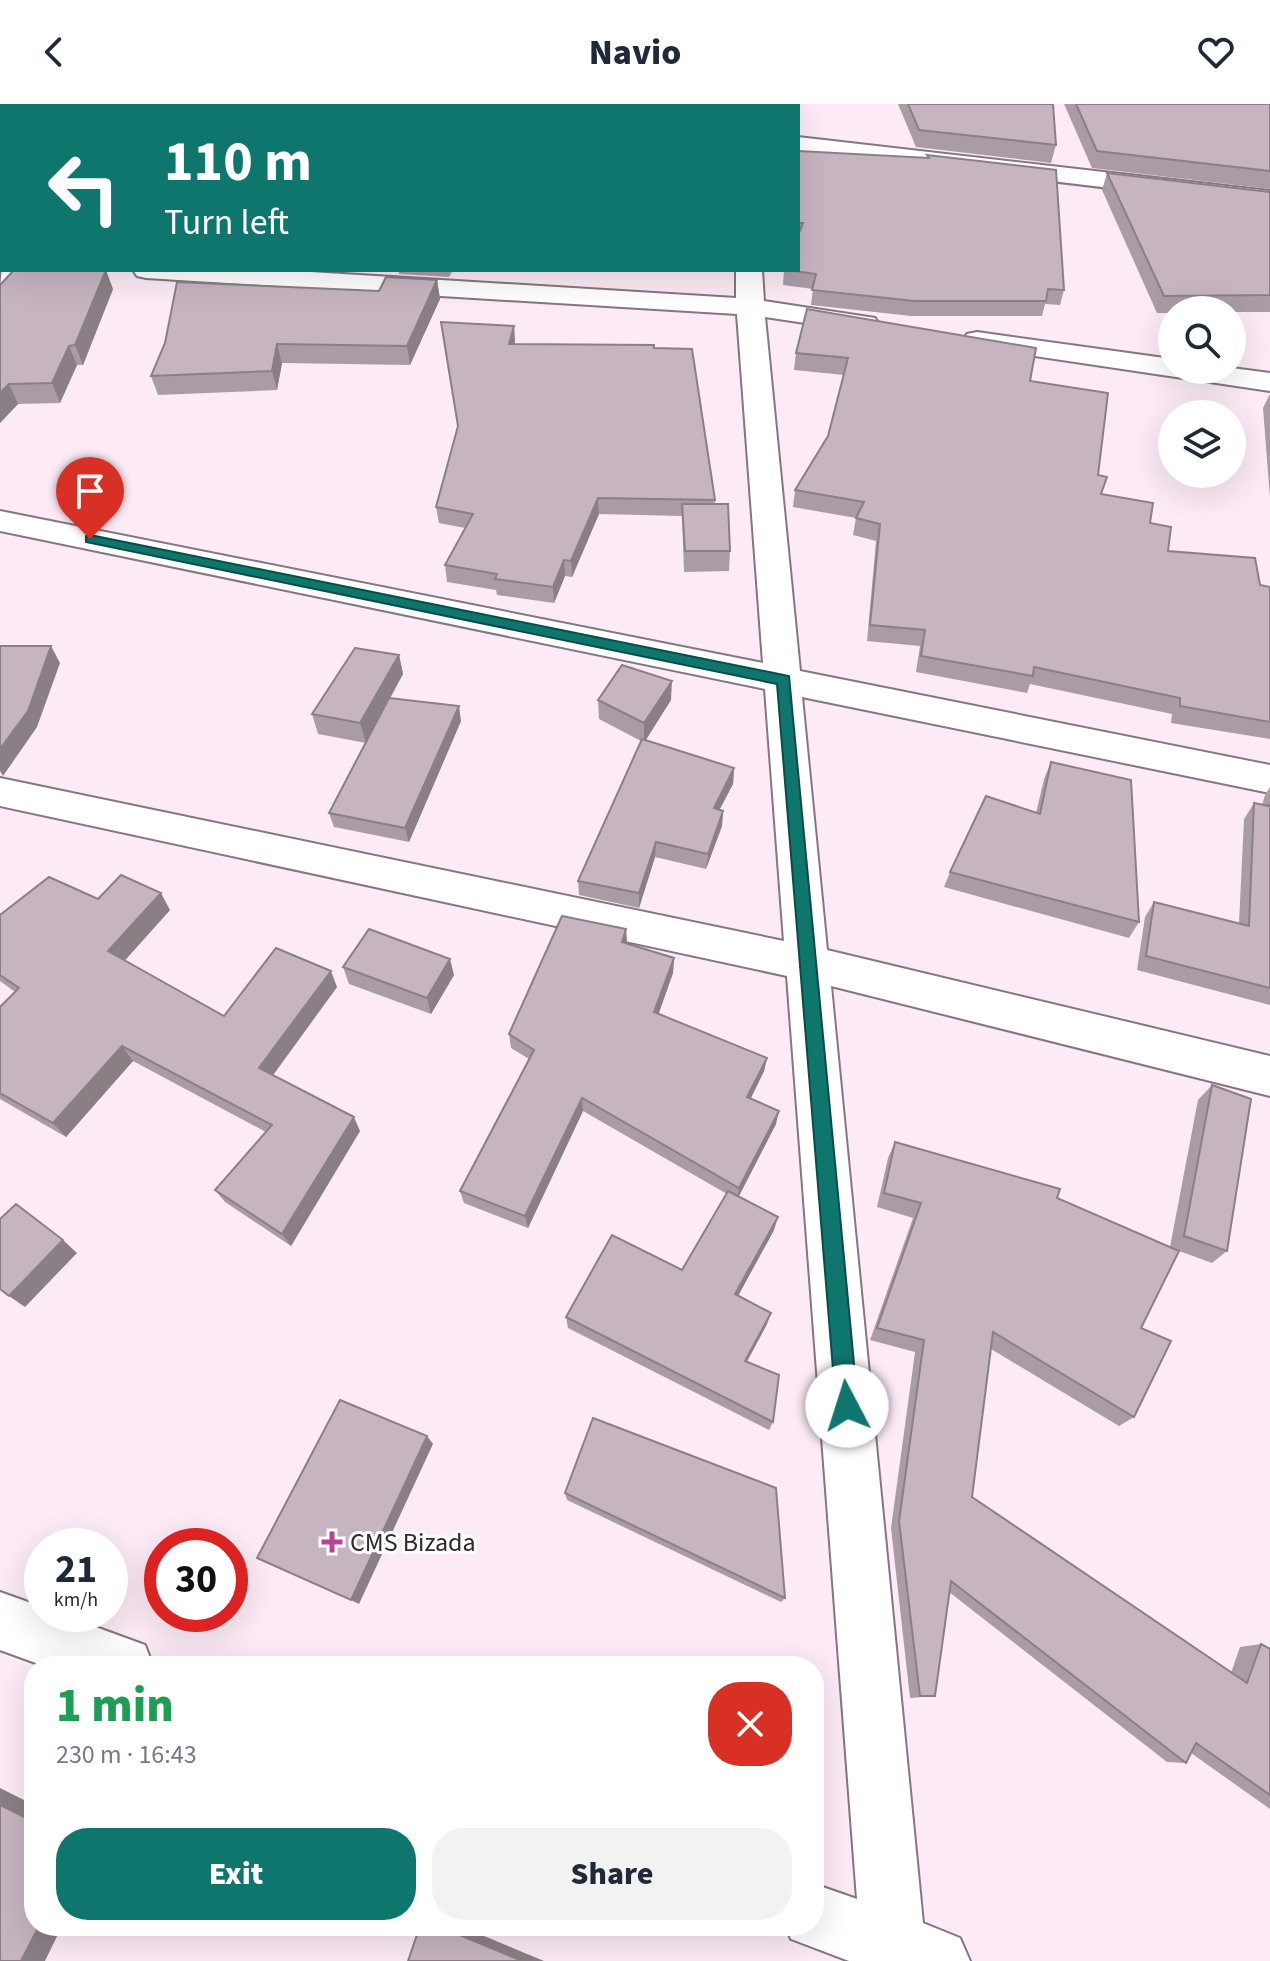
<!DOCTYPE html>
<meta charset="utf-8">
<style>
:root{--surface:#fff;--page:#f2f2f3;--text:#1f2937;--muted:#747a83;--accent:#0f766e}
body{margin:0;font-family:"Source Sans 3",sans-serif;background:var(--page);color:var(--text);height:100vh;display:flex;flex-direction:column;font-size:30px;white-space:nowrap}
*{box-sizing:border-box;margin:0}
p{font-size:26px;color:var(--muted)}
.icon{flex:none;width:44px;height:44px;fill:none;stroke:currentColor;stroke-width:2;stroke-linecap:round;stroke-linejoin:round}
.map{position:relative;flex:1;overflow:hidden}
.drawer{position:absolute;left:24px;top:1552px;width:800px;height:280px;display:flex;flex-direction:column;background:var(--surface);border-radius:32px;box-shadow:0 8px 32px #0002}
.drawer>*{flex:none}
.hud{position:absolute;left:0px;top:0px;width:800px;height:168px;box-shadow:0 8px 32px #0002;background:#0f766e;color:#fff;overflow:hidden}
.buttons{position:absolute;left:1158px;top:192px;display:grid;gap:16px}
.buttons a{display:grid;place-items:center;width:88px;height:88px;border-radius:50%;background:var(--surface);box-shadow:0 8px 32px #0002;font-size:40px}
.speed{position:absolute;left:24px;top:1424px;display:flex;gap:16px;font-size:40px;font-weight:700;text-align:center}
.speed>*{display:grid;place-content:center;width:104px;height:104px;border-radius:50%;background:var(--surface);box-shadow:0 8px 32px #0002;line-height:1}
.speed small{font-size:20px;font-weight:400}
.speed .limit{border:12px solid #d22;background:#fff;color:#111}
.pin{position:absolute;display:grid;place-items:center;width:68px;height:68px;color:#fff;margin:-82px -34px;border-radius:50% 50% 50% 0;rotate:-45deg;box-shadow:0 0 8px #0007}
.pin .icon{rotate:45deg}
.me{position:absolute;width:88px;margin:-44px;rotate:355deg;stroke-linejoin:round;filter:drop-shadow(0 0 6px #0008)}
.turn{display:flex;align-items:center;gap:28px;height:168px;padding:0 32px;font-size:36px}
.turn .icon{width:104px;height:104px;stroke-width:2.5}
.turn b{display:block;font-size:56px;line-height:68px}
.round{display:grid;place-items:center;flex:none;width:84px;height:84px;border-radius:32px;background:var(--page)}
.head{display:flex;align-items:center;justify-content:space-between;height:136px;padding:0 32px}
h1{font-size:48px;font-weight:800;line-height:60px;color:#1e9e55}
.button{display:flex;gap:16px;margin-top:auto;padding:16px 32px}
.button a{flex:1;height:92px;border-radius:32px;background:var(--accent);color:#fff;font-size:32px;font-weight:800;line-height:92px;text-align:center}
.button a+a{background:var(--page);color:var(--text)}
header{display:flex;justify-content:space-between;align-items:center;height:104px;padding:0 32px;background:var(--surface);font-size:36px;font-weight:800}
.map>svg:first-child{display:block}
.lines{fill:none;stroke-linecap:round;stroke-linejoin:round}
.minor-casing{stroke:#857680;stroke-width:4}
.minor{fill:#fff;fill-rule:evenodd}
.wall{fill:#aa9ca5}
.shaded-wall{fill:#8b7f86}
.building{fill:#c6b5c0;stroke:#8b7f86;stroke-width:2}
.route{fill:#0f766e;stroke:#0a4d48;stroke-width:2}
.poi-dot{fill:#b84299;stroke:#fefefe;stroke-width:3}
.labels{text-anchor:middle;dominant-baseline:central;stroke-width:6;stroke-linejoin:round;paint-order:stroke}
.near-poi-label{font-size:26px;fill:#30292d;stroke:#fefefe;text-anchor:start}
</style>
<header><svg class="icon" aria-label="back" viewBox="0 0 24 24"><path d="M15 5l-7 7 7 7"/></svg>Navio<svg class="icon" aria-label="heart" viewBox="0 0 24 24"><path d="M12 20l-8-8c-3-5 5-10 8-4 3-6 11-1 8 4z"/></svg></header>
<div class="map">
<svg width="1270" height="1857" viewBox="0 0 1270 1857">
<rect width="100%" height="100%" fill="#fcebf6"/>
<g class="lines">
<defs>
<path id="minor" d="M736,0H758V2H736Z
M798,33L1270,87V103L798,47Z
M2,160V166H24L10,184L0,186Z
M133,166H278L736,194V166H762L764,197L875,214L879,220L875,226L865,228L765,213L800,567L1270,661V689L802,593L827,846L1270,952V992L831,882L923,1819L960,1834L970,1857H849L791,1835L786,1822H814V1780L857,1795L787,872L0,702V674L784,837L765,585L0,427V407L763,559L737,210L146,174L137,172Z
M977,228L1172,255V266L1232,264L1270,269V287L967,242L963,236L967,230Z
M0,1488L42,1503V1510H60L145,1541L153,1562H44L0,1546Z"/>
</defs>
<use href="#minor" class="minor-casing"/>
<use href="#minor" class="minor"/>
</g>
<path class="wall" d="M0,0H109V2H2V96H0Z
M318,0H722L721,2H318Z
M898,0H1053L1056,41L1051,59L916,43Z
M1064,0H1270V85L1092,64Z
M798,47L927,54V51L1064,186L1060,201L1045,200L1042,212H911L811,201L813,185L783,181L784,166H798Z
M1107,69L1270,88V208H1232V206H1172V209H1157L1102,86Z
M399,166H453L449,173L399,170Z
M437,176L440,195L410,261L282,259L277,286L158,291L151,272L379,187Z
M0,181L113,185L83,261H77L60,299L18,300L0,319Z
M807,205L1030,277L1098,371L1101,390L1150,419L1168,447L1260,481L1270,483V635L1171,619L1172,610L1030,580L1027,589L916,568L920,542L867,537L876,437L853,431L856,414L793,403L795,386L828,332L844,271L794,266L796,249Z
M514,222L515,240L654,244L715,396V400L730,447L729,467L684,468L682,412L599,410L572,473L565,472L554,499L497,491L496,486L447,478L445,461L465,424L439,419L436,403Z
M1270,290V394L1263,304Z
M399,551L403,570L390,594L461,617L409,738L334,723L329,709L366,639L318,630L312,610Z
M598,596H671L645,636L734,664L733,680L719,706L723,707L722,722L706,765L655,753L639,804L579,791L578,777L641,637L599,615Z
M1051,658L1139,818L1129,834L944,783L950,768L1036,709L1044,675Z
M1270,683V901L1137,866L1145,813L1154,798L1239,819L1244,715L1254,699L1262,701L1265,691Z
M98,795L170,806L125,856L224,912L337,883L273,971L360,1027L291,1142L225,1098L215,1086L266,1028L133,957L66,1033L0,995V903L15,888L0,877V811Z
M626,825L627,840L674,854L673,869L658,910L767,954L764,967L751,994L776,1020L738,1093L774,1126L738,1192L767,1220L747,1258L773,1318L769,1326L568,1224L566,1213L682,1166L727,1090L583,1007L528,1124L464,1099L460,1087L529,955L511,944L509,930Z
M343,863L454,871L431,910L349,880Z
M1212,981L1227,1147L1212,1159L1179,1147L1141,1224L1134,1313L1119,1322L991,1245L972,1393L1231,1569L1240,1543L1261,1540L1270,1545V1705L1191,1649L1186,1659L1167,1658L949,1488L935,1592L910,1594L891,1424L915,1248L870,1236L913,1114L877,1103L888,1054L895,1038L1057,1094L1170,1143L1198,996Z
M565,1389L785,1494L781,1498L567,1396Z"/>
<path class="shaded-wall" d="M106,166L113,185L83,261L75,241Z
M437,176L440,195L410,261L407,242Z
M514,222L515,238L511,257L509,240Z
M277,240L282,259L277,286L272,267Z
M69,242L77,261L60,299L52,279Z
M9,280L18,300L0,319V289Z
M598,394L599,410L572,473L571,457Z
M564,456L565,472L554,499L553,483Z
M51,542L60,559L37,623L3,672L0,667V645Z
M399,551L403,570L366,639L360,619Z
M672,577L671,596L644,639V619Z
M459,602L461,617L409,738L405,724Z
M734,664L733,680L712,720L714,704Z
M723,707L722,722L706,765L708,750Z
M656,738L655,753L639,804V789Z
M161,789L170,806L119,863L108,847Z
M626,825L627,840L622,838Z
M674,854L673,869L654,923V908Z
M450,855L454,871L431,910L427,894Z
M331,867L337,883L268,978L259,964Z
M122,942L133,957L66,1033L53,1019Z
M767,954L764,967L745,1006L747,993Z
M582,994L583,1007L528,1124L525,1112Z
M779,1007L776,1020L737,1096L739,1084Z
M354,1013L360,1027L291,1142L282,1130Z
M778,1113L774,1126L733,1201L735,1190Z
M63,1136L77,1149L25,1203L9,1192Z
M771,1209L767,1220L742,1266L745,1257Z
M427,1332L433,1340L359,1500L351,1496Z
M0,1684L34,1701V1718L0,1701Z
M39,1822H62L45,1857H21Z
M438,1822H460L544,1857H522Z"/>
<path class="building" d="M0,0H101L100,2H2V80H0Z
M318,0H674L673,2H318Z
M908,0H1053L1056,41L919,26Z
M1076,0H1270V67L1097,47Z
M798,47L929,54L927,51L1056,66L1064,186L1048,185L1046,197H914L812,186L816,170L787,166H798V132L803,119H798Z
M1107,69L1270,88V191L1164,192Z
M14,166H106L75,241L69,242L52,279L9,280L0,289V181Z
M386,173L437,176L407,242L277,240L272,267L151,272L165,239L177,178L379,187Z
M807,205L1036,244L1030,277L1108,289L1098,371L1107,373L1101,390L1153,399L1150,419L1171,423L1168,447L1255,454L1260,481L1270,483V618L1180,602V594L1034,563L1033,572L921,552L925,526L870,521L880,420L856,414L864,398L795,386L828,332L848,254L796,249Z
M441,218L514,222L509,240L654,241V244L692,245L715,396L598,394L571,457L564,456L553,483L495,475L497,470L445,461L473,410L436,403L458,322Z
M682,400H728L730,447H685Z
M0,542H51L28,607L0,645Z
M355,544L399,551L360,619L312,610Z
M622,561L672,577L644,619L598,596Z
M389,594L459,602L405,724L329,709Z
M642,635L734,664L714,704L723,707L708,750L656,738L639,789L578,777Z
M1051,658L1131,676L1139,818L950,768L986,692L1040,710Z
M1254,699L1269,702L1270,700V884L1146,852L1154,798L1249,822Z
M121,771L161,789L108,847L224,912L276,844L331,867L259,964L354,1013L282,1130L215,1086L272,1021L122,942L53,1019L0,989V903L19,884L0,871V811L49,773L98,795Z
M562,812L626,825L622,838L674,854L654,908L767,954L747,993L779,1007L739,1084L582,994L525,1112L460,1087L534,946L509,930Z
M369,825L450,855L427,894L343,863Z
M1212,981L1251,995L1227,1147L1184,1132Z
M895,1038L1060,1085L1057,1094L1179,1147L1141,1224L1171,1237L1134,1313L993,1228L972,1393L1247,1579L1261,1540L1270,1545V1691L1196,1639L1186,1659L951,1477L935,1592H920L899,1417L924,1236L877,1224L921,1099L884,1089Z
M728,1087L778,1113L735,1190L771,1209L745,1257L779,1271L773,1318L566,1213L612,1131L682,1166Z
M16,1100L63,1136L9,1192L0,1185V1115Z
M340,1296L427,1332L351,1496L257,1454Z
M593,1314L776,1384L785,1494L565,1389Z
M0,1701L34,1718V1822H39L21,1857H0Z
M420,1822H438L522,1857H408Z"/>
<path class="route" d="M90,431L789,572L858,1302L854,1310L847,1313L839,1310L836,1302L777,580L86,438V432Z"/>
<path class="poi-dot" d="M328 1426h8v8h8v8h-8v8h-8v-8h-8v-8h8z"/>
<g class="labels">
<g class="near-poi-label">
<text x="350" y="1438">CMS Bizada</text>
</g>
</g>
</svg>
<div class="buttons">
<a><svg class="icon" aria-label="search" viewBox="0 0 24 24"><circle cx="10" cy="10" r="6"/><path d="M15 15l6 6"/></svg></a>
<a><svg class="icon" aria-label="layers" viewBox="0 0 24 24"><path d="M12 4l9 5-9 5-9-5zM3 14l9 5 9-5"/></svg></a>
</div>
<div class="speed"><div>21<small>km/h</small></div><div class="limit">30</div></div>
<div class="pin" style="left:90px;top:435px;background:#d93025"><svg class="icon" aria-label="arrive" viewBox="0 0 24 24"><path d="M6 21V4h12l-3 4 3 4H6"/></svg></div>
<svg class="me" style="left:847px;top:1302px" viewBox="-20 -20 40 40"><circle r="19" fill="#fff"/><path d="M0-13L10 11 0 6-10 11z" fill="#0f766e"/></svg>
<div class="hud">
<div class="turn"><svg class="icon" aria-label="left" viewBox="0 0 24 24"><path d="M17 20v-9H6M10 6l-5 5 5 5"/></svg><div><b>110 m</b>Turn left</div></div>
</div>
<section class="drawer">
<div class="head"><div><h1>1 min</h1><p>230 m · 16:43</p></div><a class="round" style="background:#d93025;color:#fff"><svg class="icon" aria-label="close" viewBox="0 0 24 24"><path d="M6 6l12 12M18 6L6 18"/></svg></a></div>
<div class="button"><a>Exit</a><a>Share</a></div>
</section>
</div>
